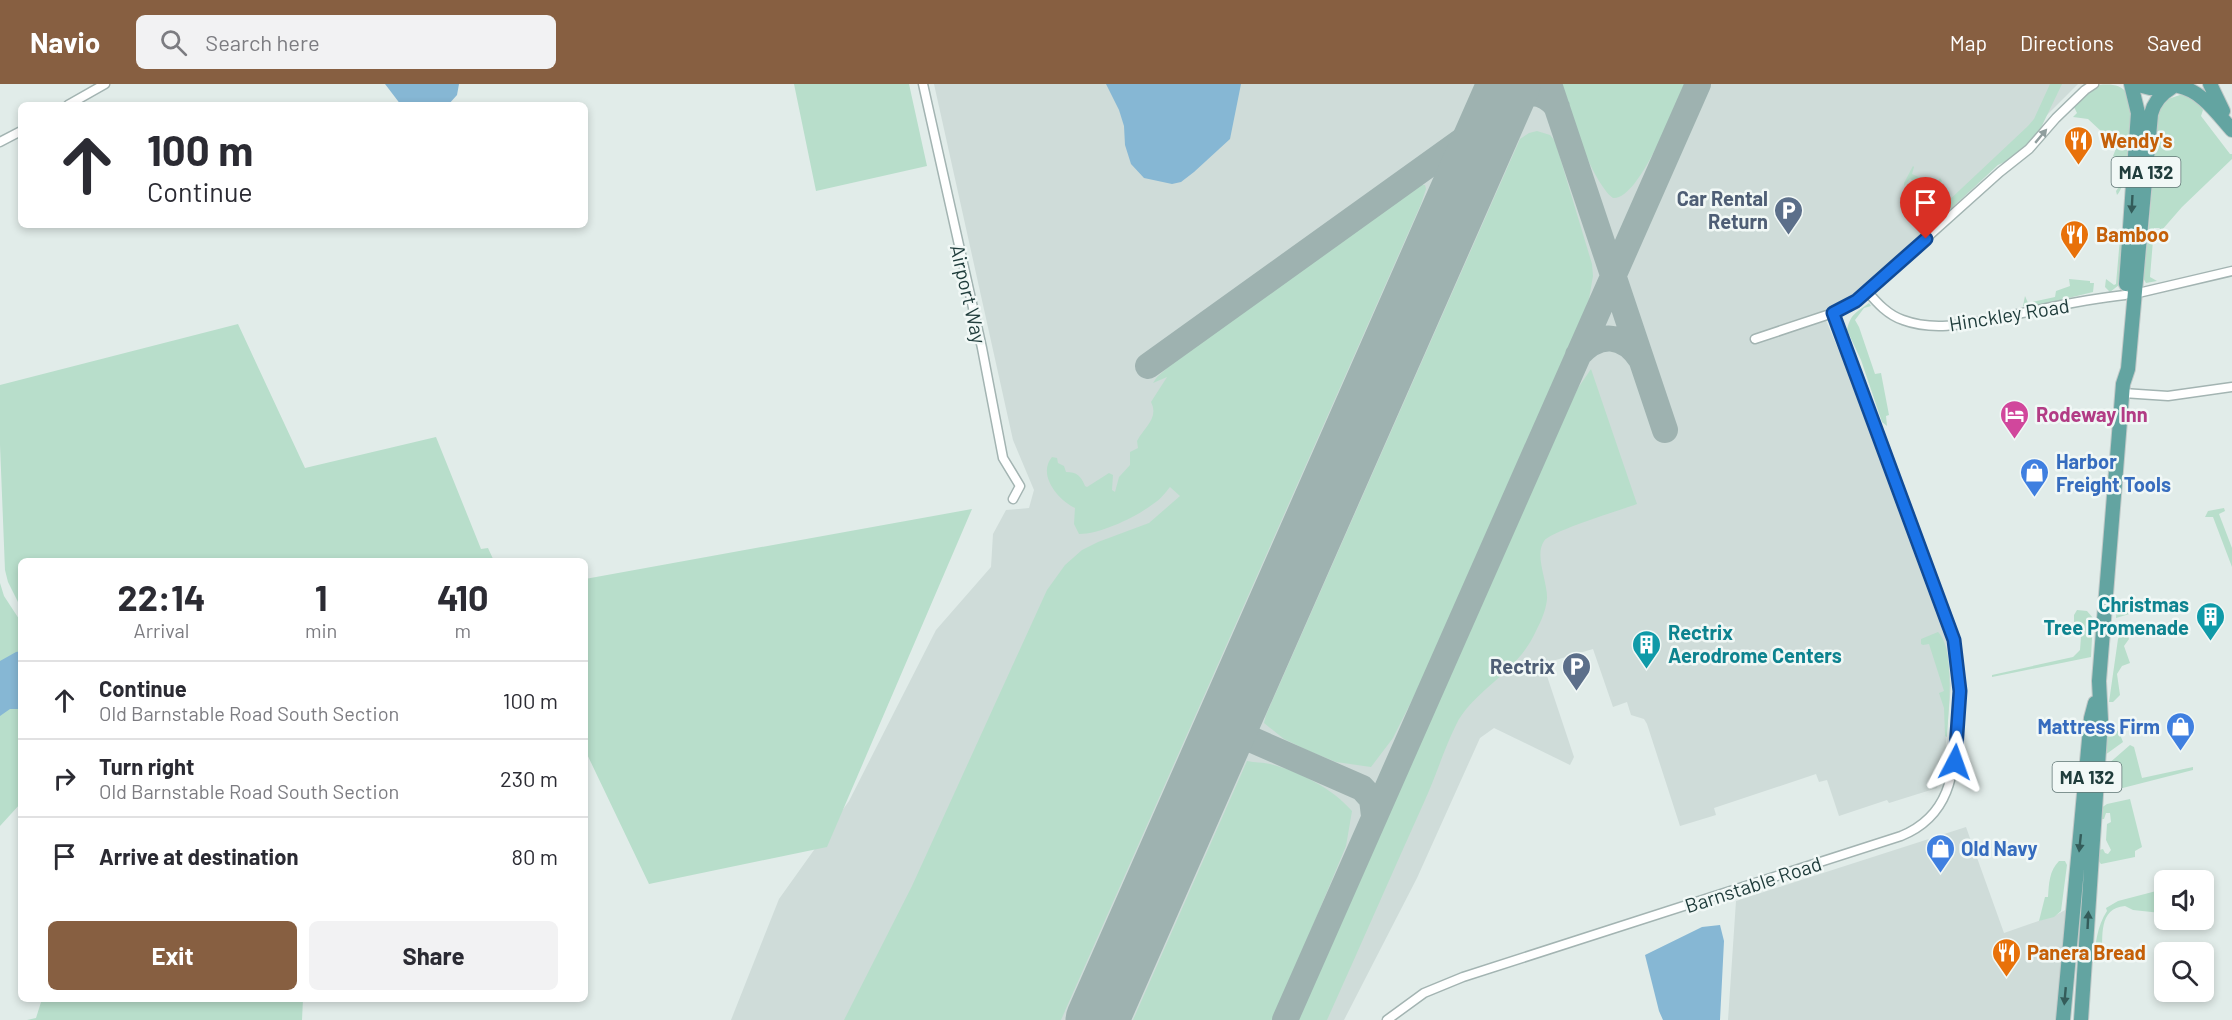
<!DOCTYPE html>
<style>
:root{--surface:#fff;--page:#f2f2f3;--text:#2b2b33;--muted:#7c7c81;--line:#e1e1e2;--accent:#875f41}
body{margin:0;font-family:Barlow,sans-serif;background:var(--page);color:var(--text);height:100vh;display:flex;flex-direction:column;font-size:22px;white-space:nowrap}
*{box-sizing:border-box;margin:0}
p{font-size:20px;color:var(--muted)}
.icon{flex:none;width:33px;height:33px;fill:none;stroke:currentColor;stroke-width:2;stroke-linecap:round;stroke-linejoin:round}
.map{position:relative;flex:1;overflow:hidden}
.details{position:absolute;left:18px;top:474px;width:570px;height:444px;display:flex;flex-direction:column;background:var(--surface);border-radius:9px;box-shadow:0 3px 9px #0003}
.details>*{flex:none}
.guide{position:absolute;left:18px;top:18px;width:570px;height:126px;border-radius:9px;box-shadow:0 3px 9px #0003;background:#fff;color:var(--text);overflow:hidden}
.fabs{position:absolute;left:2154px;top:786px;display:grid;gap:12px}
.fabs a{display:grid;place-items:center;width:60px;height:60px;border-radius:9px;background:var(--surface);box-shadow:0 3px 9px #0003;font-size:30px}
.pin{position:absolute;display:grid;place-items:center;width:51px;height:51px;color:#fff;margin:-62px -26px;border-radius:50% 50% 50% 0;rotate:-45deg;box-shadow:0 0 6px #0007}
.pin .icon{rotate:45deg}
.me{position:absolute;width:66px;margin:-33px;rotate:4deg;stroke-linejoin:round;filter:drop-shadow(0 0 4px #0008)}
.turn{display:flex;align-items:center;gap:21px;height:126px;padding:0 30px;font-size:27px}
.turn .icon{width:78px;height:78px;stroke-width:2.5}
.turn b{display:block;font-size:42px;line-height:51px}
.eta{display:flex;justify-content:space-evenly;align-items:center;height:102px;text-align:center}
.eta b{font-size:36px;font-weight:700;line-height:42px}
.button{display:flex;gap:12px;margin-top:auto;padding:12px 30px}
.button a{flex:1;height:69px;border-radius:9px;background:var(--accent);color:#fff;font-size:24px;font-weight:700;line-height:69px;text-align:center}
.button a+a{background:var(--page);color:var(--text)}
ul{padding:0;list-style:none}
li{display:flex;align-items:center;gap:18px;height:78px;padding:0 30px;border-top:2px solid var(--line)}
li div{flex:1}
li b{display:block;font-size:22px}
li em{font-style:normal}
header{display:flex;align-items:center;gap:36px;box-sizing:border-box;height:84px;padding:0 30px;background:var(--accent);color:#fff}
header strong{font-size:28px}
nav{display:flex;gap:33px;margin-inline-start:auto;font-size:21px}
.search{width:420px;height:54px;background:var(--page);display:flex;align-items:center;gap:15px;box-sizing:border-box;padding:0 21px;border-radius:9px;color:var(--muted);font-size:22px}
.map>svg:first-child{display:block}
.built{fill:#cfdcd9}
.green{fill:#b8decb}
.water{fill:#86b7d4}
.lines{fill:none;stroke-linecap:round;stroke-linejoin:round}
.taxiway{stroke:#9eb2b0;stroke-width:26}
.runway{stroke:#9eb2b0;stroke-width:63}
.street-casing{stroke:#a3b4b2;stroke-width:11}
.primary-casing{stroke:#c1c9c8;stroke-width:16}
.street{stroke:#fff;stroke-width:8}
.primary{stroke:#63a4a1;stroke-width:14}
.oneway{fill:#909e9e}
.oneway2{fill:#345c5a}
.route-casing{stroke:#114b97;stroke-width:15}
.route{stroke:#1a73e8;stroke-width:10}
.labels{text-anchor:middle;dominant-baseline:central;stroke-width:5;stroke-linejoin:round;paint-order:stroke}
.shield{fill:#f1f8f6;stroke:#5f7574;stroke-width:1.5}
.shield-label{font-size:18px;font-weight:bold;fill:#203d3c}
.food-label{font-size:20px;font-weight:bold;fill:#c56008;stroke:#f1f8f6;text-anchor:start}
.service-label{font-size:20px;font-weight:bold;fill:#4e5e75;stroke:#f1f8f6;text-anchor:end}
.street-label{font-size:20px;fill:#203d3c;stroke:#f1f8f6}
.hotel-label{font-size:20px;font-weight:bold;fill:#b23c85;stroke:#f1f8f6;text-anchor:start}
.shop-label{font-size:20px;font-weight:bold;fill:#366cbe;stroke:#f1f8f6;text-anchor:start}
.culture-label{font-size:20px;font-weight:bold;fill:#0d838f;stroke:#f1f8f6;text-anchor:end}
</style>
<header>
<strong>Navio</strong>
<div class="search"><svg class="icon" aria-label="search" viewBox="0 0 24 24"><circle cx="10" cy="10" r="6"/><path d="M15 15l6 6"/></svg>Search here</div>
<nav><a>Map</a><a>Directions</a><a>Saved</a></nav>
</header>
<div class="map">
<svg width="2232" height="936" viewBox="0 0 2232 936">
<rect width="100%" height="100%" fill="#e1ece9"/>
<path class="built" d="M934,0H2078L1978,100L1850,215L1822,227L1842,274L1946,556L1951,602L1944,680L1937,704L1889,719L1887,716L1839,732L1827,696L1819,698L1816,690L1714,724L1716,731L1680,742L1647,640L1644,635L1631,631L1627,618L1613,623L1593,565L1549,578L1546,589L1574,673L1570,681L1494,644L1480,654L1417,794L1344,936H731L779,815L849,717L936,546L991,483L993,450L1006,426L1029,424L1034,406L1013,356Z
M1966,743L2004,849L2056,831L2067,825L2058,936H1728L1736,817Z"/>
<path class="green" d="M794,0H909L927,82L816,107Z
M1561,0H1685C1675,21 1639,117 1613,114C1592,98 1568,27 1561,0Z
M2050,0H2062L2037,52L2017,72L1998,81L1932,142L1922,143L1902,122L1901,112L1907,117L1903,122L1916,136L1923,131L1928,136L2028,42L2034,35Z
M2099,1C2110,0 2122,0 2128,11C2136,26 2129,100 2117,111L2116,107L2121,100L2122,79L2113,72L2117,62L2088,35L2073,33L2077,29L2074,23L2091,6Z
M2183,10L2196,15L2203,26L2201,32L2230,70H2232V75L2182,123L2162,146L2159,144H2154L2150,193L2157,197L2146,199L2143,194L2148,154L2158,27L2168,15Z
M1537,47L1550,51L1555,57L1592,180L1593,192L1589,215L1566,273L1431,578L1393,654L1371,683L1336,678L1309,667L1284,655L1264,639L1266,631L1520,55L1529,49Z
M1913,82L1914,83L1912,90L1936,101L1940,94L1942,97L1928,111L1925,109L1928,104L1910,95L1904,102V99Z
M1421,101H1425L1426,105L1421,120L1061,936H844L912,802L1047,506L1065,481L1082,466L1098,458L1149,439L1180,412L1170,403C1165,409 1160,416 1153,420C1136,433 1101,450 1079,450L1074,440L1075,424C1058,416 1037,391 1052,373L1057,374L1058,379L1064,382L1066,388C1077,388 1081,392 1085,402L1087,403L1109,389L1113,391L1112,406L1115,408L1119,393L1130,381V368L1138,364L1137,357C1145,342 1159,334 1151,318L1167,293L1153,299L1157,293L1175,277Z
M2120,154L2123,157L2119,201L2110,208L2105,203L2106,195L2114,201L2116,200Z
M2069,195L2090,197V199H2094L2093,208L2028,224L2023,222L2025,212L2028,219L2055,213L2056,207L2070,202Z
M1869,219L1871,222L1864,224L1855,236L1859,243L1875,290L1881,289L1889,331L1886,332L1887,342L1882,338L1861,276L1847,246C1851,229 1856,229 1869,219Z
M238,240L305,384L436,353L481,465L488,464L494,477H21V524L8,498L5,486L0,361V301Z
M1591,285L1637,420C1621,426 1551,447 1544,457C1534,472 1548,498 1547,515C1546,528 1539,541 1533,553C1514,590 1472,608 1456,641C1444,665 1436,692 1425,716C1392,789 1360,863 1327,936H1297L1547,368L1578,304Z
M2224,424L2225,427L2219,430L2232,464V483L2213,433H2205L2208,427Z
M972,425L827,763L649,800L585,666V495Z
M0,499L4,512L21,538V719L0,742Z
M2118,515L2136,525V528L2116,534L2117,516Z
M2077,526L2087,527L2093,534L2091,573L1992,593V591L2073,573L2080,566L2082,539L2074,538V531Z
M2133,540L2153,541L2156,544L2148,547L2145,541L2127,548L2129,555L2124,562L2130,579L2122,582L2117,590L2120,611L2113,618H2109L2118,555L2123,545Z
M1938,548C1956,566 1948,629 1947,653L1945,652L1944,624L1939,609L1944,607L1929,560L1923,561L1921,560V555Z
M2107,642L2123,649L2121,653L2123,658L2105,671Z
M2130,661L2134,663L2142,694L2193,683V686L2107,708L2105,705L2107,681Z
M1247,677C1255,679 1263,678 1270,680C1299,687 1333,705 1352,727L1346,762L1281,918L1273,936H1133Z
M2130,715L2142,763L2135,767V773L2101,780L2098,776L2099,766L2103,765L2105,769L2108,770L2111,766L2106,756L2107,740L2111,738L2110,729H2106L2104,735H2102L2101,724L2107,720Z
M2059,777H2065L2067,781L2061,827L2054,833L2039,837L2045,813H2048C2049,800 2049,787 2059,777Z
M2164,805V836L2162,835L2161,829L2133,826L2125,822C2098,824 2103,853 2102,873L2099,872L2097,878L2094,879C2095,861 2097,842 2107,827L2106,824L2118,817Z
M42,915H303L302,936H27L36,934Z"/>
<path class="water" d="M385,0H459L457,11L448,21H401Z
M1106,0H1241L1230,55L1194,88L1181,98L1172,100L1144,94L1131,80L1125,61L1124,42L1119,26Z
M21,567V625H10L0,632V577L16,568Z
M1720,841L1724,857L1720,936H1663L1659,927L1645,871L1702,843Z"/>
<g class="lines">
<path class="taxiway" d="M1549,0L1665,346
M1498,26C1516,9 1540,0 1557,23
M1578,271C1599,248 1623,249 1641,275
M1148,282L1495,33
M1236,618C1235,633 1236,643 1248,654
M1214,668L1232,654H1248L1362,704L1372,715L1374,732
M1285,936L1698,0"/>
<path class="runway" d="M1097,936L1509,0"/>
<defs>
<path id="street" d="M923,0L982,264L1003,374L1020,402L1013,415
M68,21L105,0
M0,58L21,47
M1867,207C1877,219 1888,231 1903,236C1935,248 1970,239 2003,233C2043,225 2084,215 2125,211
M2134,210L2232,187
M1755,255L1833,229L1856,217L2000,88L2029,65L2056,34L2085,6L2094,0
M2123,309L2168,312L2232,303
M1387,936L1424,909L1463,893L1901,752C1950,732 1954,690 1957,644C1959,614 1960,586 1954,556L1833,229"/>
<path id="primary" d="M2135,0L2150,4H2171
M2210,0L2223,27
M2178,2C2202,7 2216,28 2232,46
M2126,200L2138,29L2131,0
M2063,936L2091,634L2095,619
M2081,936L2101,636L2099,597L2123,300L2128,285L2151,30C2154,18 2161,10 2171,4"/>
</defs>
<use href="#street" class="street-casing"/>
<use href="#primary" class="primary-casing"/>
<use href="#street" class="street"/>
<use href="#primary" class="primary"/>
</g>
<defs><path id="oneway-solid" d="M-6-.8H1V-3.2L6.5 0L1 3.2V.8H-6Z" transform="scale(1.5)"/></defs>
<use class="oneway" href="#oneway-solid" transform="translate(2041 52) rotate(-50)"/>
<g class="oneway2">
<use href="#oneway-solid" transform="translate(2132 120) rotate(93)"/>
<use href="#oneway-solid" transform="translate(2080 759) rotate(96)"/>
<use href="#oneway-solid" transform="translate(2088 836) rotate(-87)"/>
<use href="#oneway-solid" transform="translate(2065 912) rotate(95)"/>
</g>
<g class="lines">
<defs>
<path id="route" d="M1926,155L1856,217L1833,229L1954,556L1960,607L1955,678"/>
</defs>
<use href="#route" class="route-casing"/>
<use href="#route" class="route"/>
</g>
<defs>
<symbol id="restaurant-pin" viewBox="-11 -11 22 30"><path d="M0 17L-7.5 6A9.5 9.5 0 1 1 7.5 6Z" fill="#e8710a" stroke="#f1f8f6"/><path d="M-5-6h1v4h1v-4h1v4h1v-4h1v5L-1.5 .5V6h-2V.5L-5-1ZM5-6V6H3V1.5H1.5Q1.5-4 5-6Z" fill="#fff"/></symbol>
<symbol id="parking-pin" viewBox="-11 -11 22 30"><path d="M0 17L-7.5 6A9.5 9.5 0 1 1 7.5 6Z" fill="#5c6f8a" stroke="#f1f8f6"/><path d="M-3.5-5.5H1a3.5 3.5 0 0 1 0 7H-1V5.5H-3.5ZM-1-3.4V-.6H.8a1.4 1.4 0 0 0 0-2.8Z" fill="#fff"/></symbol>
<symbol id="hotel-pin" viewBox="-11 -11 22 30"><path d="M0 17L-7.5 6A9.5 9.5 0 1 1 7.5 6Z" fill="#d1479c" stroke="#f1f8f6"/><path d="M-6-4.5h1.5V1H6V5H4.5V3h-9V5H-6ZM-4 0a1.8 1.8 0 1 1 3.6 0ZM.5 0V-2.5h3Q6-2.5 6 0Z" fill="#fff"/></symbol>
<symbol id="shop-pin" viewBox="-11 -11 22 30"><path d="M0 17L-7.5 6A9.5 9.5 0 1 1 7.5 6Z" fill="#3f7fe0" stroke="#f1f8f6"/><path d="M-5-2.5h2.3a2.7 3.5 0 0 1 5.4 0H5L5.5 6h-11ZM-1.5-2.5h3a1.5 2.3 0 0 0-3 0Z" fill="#fff"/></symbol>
<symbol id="building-pin" viewBox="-11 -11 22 30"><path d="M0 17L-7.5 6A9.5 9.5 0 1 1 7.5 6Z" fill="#0f9aa8" stroke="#f1f8f6"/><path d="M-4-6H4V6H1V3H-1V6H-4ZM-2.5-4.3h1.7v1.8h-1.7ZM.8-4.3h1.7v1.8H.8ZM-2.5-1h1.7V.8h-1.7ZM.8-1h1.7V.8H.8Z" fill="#fff"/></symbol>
</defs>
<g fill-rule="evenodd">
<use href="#restaurant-pin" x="2062" y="40" width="33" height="45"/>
<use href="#parking-pin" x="1772" y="110" width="33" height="45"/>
<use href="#restaurant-pin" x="2058" y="134" width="33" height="45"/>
<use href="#hotel-pin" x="1998" y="314" width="33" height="45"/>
<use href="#shop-pin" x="2018" y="372" width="33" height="45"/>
<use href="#building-pin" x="2194" y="516" width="33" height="45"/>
<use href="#building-pin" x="1630" y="544" width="33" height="45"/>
<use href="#parking-pin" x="1560" y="566" width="33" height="45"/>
<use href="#shop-pin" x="2164" y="626" width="33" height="45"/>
<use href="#shop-pin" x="1924" y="748" width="33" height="45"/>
<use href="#restaurant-pin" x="1990" y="852" width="33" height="45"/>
</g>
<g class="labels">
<g class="shield">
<rect x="2111.5" y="73" width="69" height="30" rx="4.5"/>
<rect x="2052.5" y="678" width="69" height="30" rx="4.5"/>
</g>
<g class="shield-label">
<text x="2146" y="88">MA 132</text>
<text x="2087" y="693">MA 132</text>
</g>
<g class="food-label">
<text x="2100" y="56">Wendy's</text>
<text x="2096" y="150">Bamboo</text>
<text x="2027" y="868">Panera Bread</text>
</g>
<g class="service-label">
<text x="1768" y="114">Car Rental<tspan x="1768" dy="23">Return</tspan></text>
<text x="1555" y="582">Rectrix</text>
</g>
<g class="street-label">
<text transform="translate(969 210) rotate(77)">Airport Way</text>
<text transform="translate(2009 230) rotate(-9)">Hinckley Road</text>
<text transform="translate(1753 800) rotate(-18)">Barnstable Road</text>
</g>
<g class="hotel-label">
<text x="2036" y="330">Rodeway Inn</text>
</g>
<g class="shop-label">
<text x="2056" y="377">Harbor<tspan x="2056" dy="23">Freight Tools</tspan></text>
<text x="2160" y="642" text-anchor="end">Mattress Firm</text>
<text x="1961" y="764">Old Navy</text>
</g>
<g class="culture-label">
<text x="2189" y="520">Christmas<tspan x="2189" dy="23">Tree Promenade</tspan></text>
<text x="1668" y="548" text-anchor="start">Rectrix<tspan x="1668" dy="23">Aerodrome Centers</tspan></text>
</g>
</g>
</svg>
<div class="fabs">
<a><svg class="icon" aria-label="sound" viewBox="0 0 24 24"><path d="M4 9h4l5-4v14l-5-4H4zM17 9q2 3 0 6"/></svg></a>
<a><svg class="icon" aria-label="search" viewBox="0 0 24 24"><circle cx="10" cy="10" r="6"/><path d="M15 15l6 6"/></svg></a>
</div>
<div class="pin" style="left:1926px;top:155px;background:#d93025"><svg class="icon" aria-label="arrive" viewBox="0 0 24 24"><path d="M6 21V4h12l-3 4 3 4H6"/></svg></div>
<svg class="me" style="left:1955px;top:678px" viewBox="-20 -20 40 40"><path d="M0-17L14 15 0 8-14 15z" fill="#1a73e8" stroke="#fff" stroke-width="4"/></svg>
<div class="guide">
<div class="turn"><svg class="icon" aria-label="ahead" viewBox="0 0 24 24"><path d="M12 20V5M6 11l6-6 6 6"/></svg><div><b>100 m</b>Continue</div></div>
</div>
<section class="details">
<div class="eta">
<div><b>22:14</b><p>Arrival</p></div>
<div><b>1</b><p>min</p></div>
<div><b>410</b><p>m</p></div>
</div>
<ul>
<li><svg class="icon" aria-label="ahead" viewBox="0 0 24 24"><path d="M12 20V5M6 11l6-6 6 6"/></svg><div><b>Continue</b><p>Old Barnstable Road South Section</p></div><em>100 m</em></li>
<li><svg class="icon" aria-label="right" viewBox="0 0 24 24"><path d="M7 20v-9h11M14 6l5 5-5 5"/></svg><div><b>Turn right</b><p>Old Barnstable Road South Section</p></div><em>230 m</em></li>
<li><svg class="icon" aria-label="arrive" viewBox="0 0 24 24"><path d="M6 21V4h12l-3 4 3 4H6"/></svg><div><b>Arrive at destination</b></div><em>80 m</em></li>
</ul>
<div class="button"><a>Exit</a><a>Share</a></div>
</section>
</div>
